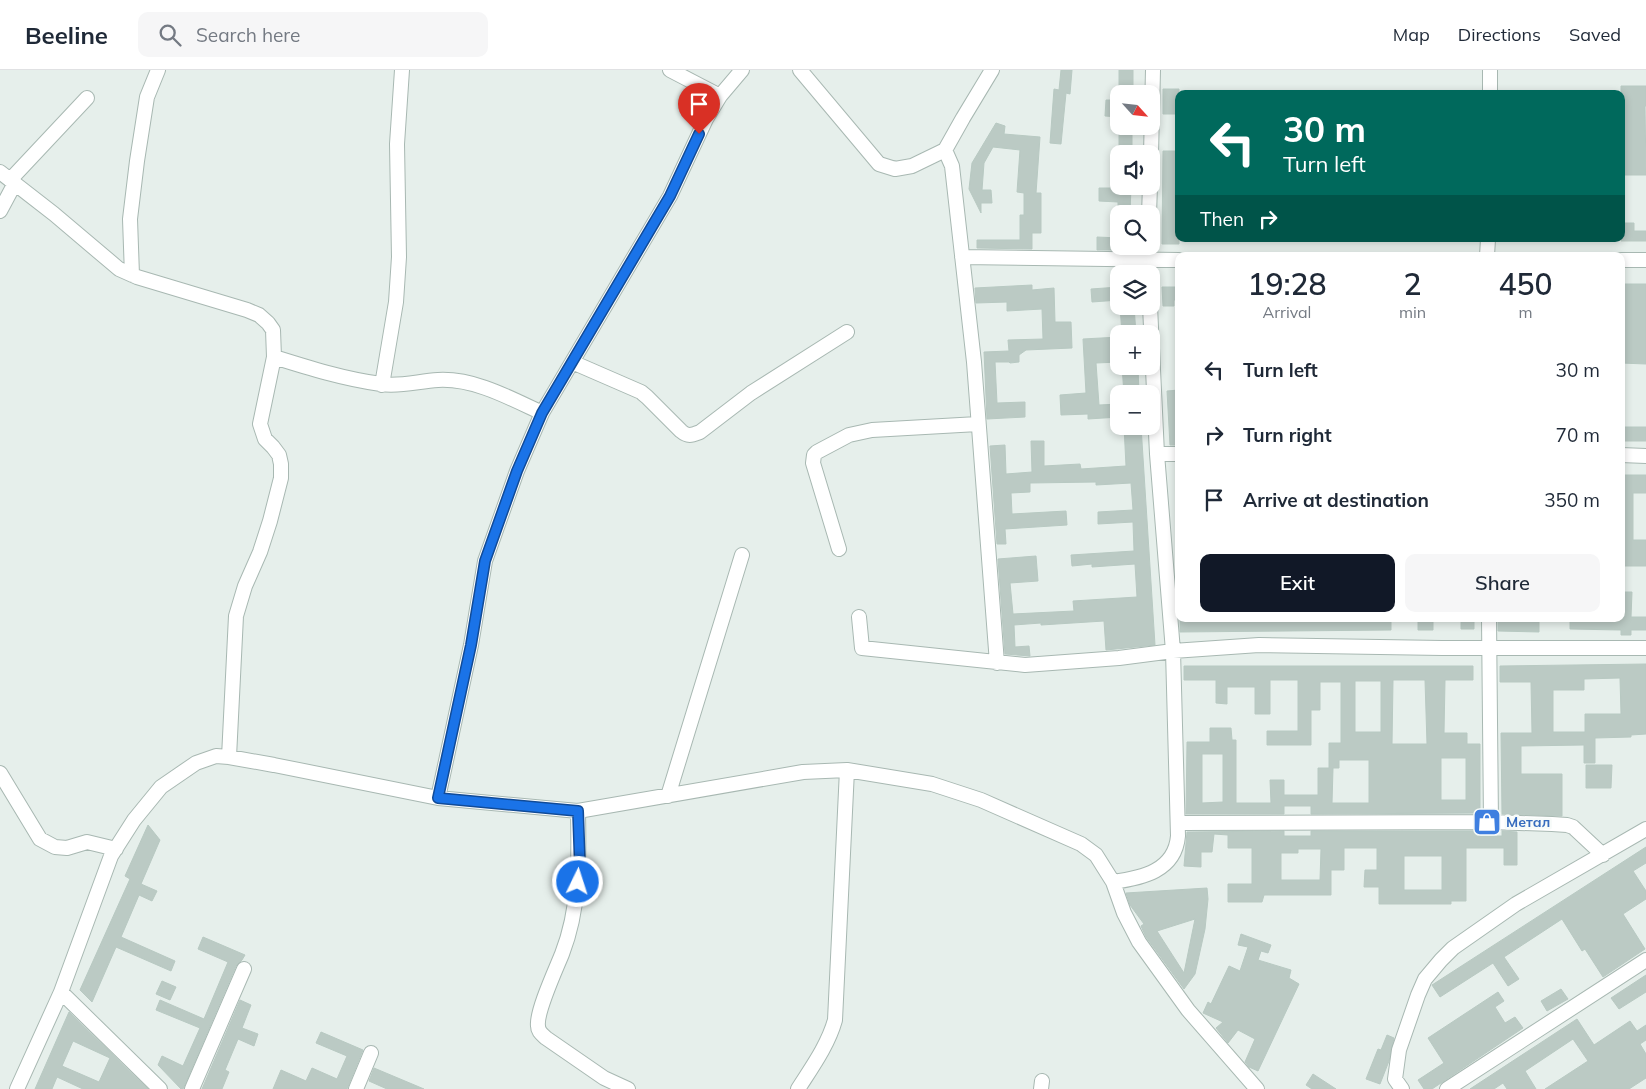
<!DOCTYPE html>
<meta charset="utf-8">
<style>
:root{--surface:#fff;--page:#f6f6f7;--text:#1f2937;--muted:#747a83;--line:#e0e1e3;--accent:#111827}
body{margin:0;font-family:Mulish,sans-serif;background:var(--page);color:var(--text);height:100vh;display:flex;flex-direction:column;font-size:19px;white-space:nowrap}
*{box-sizing:border-box;margin:0}
p{font-size:16px;color:var(--muted)}
.icon{flex:none;width:28px;height:28px;fill:none;stroke:currentColor;stroke-width:2;stroke-linecap:round;stroke-linejoin:round}
.map{position:relative;flex:1;overflow:hidden}
.panel{position:absolute;left:1175px;top:182px;width:450px;height:370px;display:flex;flex-direction:column;background:var(--surface);border-radius:10px;box-shadow:0 2px 8px #0003}
.panel>*{flex:none}
.banner{position:absolute;left:1175px;top:20px;width:450px;height:152px;border-radius:10px;box-shadow:0 2px 8px #0003;background:#00695c;color:#fff;overflow:hidden}
.needle{width:32px;rotate:117deg}
.buttons{position:absolute;left:1110px;top:15px;display:grid;gap:10px}
.buttons a{display:grid;place-items:center;width:50px;height:50px;border-radius:10px;background:var(--surface);box-shadow:0 2px 8px #0003;font-size:25px}
.pin{position:absolute;display:grid;place-items:center;width:42px;height:42px;color:#fff;margin:-51px -21px;border-radius:50% 50% 50% 0;rotate:-45deg;box-shadow:0 0 5px #0007}
.pin .icon{rotate:45deg}
.me{position:absolute;width:55px;margin:-28px;rotate:4deg;stroke-linejoin:round;filter:drop-shadow(0 0 4px #0008)}
.turn{display:flex;align-items:center;gap:18px;height:105px;padding:0 25px;font-size:22px}
.turn .icon{width:65px;height:65px;stroke-width:2.5}
.turn b{display:block;font-size:35px;line-height:42px}
.then{display:flex;align-items:center;height:48px;padding:0 25px;background:#0003;gap:10px;font-size:19px}
.eta{display:flex;justify-content:space-evenly;align-items:center;height:85px;text-align:center}
.eta b{font-size:30px;font-weight:600;line-height:35px}
.button{display:flex;gap:10px;margin-top:auto;padding:10px 25px}
.button a{flex:1;height:58px;border-radius:10px;background:var(--accent);color:#fff;font-size:20px;font-weight:600;line-height:58px;text-align:center}
.button a+a{background:var(--page);color:var(--text)}
ul{padding:0;list-style:none}
li{display:flex;align-items:center;gap:15px;height:65px;padding:0 25px}
li div{flex:1}
li b{display:block;font-size:19px}
li em{font-style:normal}
header{display:flex;align-items:center;gap:30px;box-sizing:border-box;height:70px;padding:0 25px;background:var(--surface);border-bottom:1px solid var(--line)}
header strong{font-size:24px}
nav{display:flex;gap:28px;margin-inline-start:auto;font-size:18px}
.search{width:350px;height:45px;background:var(--page);display:flex;align-items:center;gap:12px;box-sizing:border-box;padding:0 18px;border-radius:10px;color:var(--muted);font-size:19px}
.map>svg:first-child{display:block}
.building{fill:#bbcac4;stroke:#b8c9c2;fill-rule:evenodd}
.lines{fill:none;stroke-linecap:round;stroke-linejoin:round}
.street-casing{stroke:#a8b8b2;stroke-width:16}
.street{stroke:#fff;stroke-width:14}
.route-casing{stroke:#114b97;stroke-width:12}
.route{stroke:#1a73e8;stroke-width:9}
.labels{text-anchor:middle;dominant-baseline:central;stroke-width:5;stroke-linejoin:round;paint-order:stroke}
.shop-label{font-size:14px;font-weight:bold;fill:#366cbe;stroke:#f7fbf9;text-anchor:start}
</style>
<header>
<strong>Beeline</strong>
<div class="search"><svg class="icon" aria-label="search" viewBox="0 0 24 24"><circle cx="10" cy="10" r="6"/><path d="M15 15l6 6"/></svg>Search here</div>
<nav><a>Map</a><a>Directions</a><a>Saved</a></nav>
</header>
<div class="map">
<svg width="1646" height="1019" viewBox="0 0 1646 1019">
<rect width="100%" height="100%" fill="#e6efeb"/>
<path class="building" d="M1061,0H1072L1070,24L1066,23L1061,74L1050,73L1054,19L1059,20Z
M1119,0H1133V24H1119Z
M1621,16H1646V36H1645L1646,105H1621Z
M1163,19H1179V44H1163Z
M1106,30H1119V47L1105,46Z
M996,53L1005,56L1004,64L1040,67L1036,123H1041V163H1032V179L977,178V170H1020V145H1024V123L1017,122L1020,80L993,77L984,93L982,120H991L992,133H981V143L969,119L972,93Z
M1119,56H1132V84H1119Z
M1163,81H1179V110H1176L1175,126L1176,163H1179V174H1162Z
M1118,116H1131L1130,144H1118V132L1099,131V118H1118Z
M1621,153H1634V161H1646V171H1621Z
M1097,167L1119,168V180H1097Z
M1621,214H1646V294L1621,293Z
M1032,215V220L1054,218L1055,252H1071L1072,278L1026,280L1019,285V292L1010,293L1009,292H995L997,333L1025,332V347L987,349L984,282L1009,281L1008,270L1043,269L1042,239L1007,241V232L976,233L975,218Z
M1119,217V230L1092,232L1091,219Z
M1162,217H1179V230H1174V236H1163Z
M1120,236H1134L1136,264H1122Z
M1119,267V292L1096,293L1099,335L1119,334V347L1088,349V344L1061,345L1060,325L1086,323L1083,269Z
M1122,296H1138L1139,324H1124Z
M1179,320V375H1170L1167,321Z
M1124,356H1141L1155,575L1106,580L1104,551L1041,555V553L1014,555L1015,577L1029,576L1030,586L1005,584L998,489L1036,486L1038,511L1010,513L1013,544L1074,541L1073,531L1137,527L1135,494L1092,497V494L1072,496L1071,485L1134,481L1133,452L1098,454V442L1133,440L1131,413L1096,415V412L1030,413V422L1011,423L1012,444L1066,441L1067,455L1005,459L1006,474H997L990,376L1005,375L1006,404L1032,402L1031,371H1044V396L1080,394L1081,399L1126,396Z
M1621,357H1646V371H1621Z
M1621,405H1646V423H1633V470H1646V496H1621Z
M1621,522H1632L1631,547H1646V560H1631V565H1621V560L1570,559V549H1621Z
M1180,549H1391V560L1180,562Z
M1418,549H1433V560H1418Z
M1461,549H1474V559H1461Z
M1498,549H1539V562L1498,561Z
M1646,594V664L1631,665V667L1595,668V693H1584V675L1521,676V704H1562V746L1502,744L1501,663H1532L1531,612H1500V596ZM1620,608L1621,644H1585V662H1553V620H1584V609Z
M1184,596H1473V610H1445L1444,663H1467V674H1480V743L1311,744V736H1284V744H1186L1187,672H1210V658H1231L1232,670H1236V733H1271L1270,710H1284V725H1318V698H1329V673H1341V612H1320V640H1311V675H1267V661H1298V610H1270V644H1255V617H1227V634L1216,633V610H1184ZM1393,610H1425L1427,674H1392ZM1355,611H1381V662H1355ZM1202,684H1223V732L1202,733ZM1441,688H1466V730H1441ZM1339,690H1369V733H1332L1333,698H1339Z
M1586,695H1612L1611,718H1586Z
M148,755L160,770L141,814L157,821L152,831L139,825L121,867L175,891L171,901L116,877L92,932L80,920L130,809L125,806Z
M1284,761V766H1311V761H1480V766H1502V761L1517,762V795H1504V778H1466V831H1451V834H1379V817H1364L1365,800H1377V778H1344V800H1331V825H1264L1262,832H1228V814H1252V778H1228V765L1214,764L1212,782H1201V797L1184,796L1187,762ZM1298,779H1321L1320,810H1281V783H1298ZM1404,786H1442V820H1404Z
M1646,777V793L1633,801L1646,821V829L1623,844L1645,879L1603,907L1585,879L1582,881L1562,849L1504,887L1519,909L1508,916L1493,893L1440,927L1432,915Z
M1207,818L1208,829L1205,859L1195,904L1184,919L1146,867L1141,856L1144,854L1130,835L1126,823ZM1195,849L1184,903L1157,861Z
M1241,864L1271,875L1268,883L1261,881L1258,890L1291,900L1289,908L1299,914L1258,1001L1249,997L1245,992L1255,969L1238,960L1228,973L1216,958L1223,952L1203,943L1208,932L1211,934L1229,896L1240,901L1248,877L1238,875Z
M203,867L245,885L242,890L236,896L183,1019H181L158,995L162,986L183,996L200,958L156,940L160,930L204,949L228,892L198,879Z
M1646,905V922L1619,939L1611,928Z
M162,911L176,917L170,930L156,924Z
M1561,919L1568,929L1547,941L1541,931Z
M1498,922L1504,931L1495,937L1505,953L1515,947L1523,958L1432,1019H1424L1418,1010L1444,993L1428,968Z
M240,930L251,935L242,958L258,964L254,976L238,969L225,1000L229,1002L222,1019H202Z
M69,942L148,1019H83L57,1007L52,1019H35ZM73,971L110,988L99,1012L62,996Z
M1577,949L1594,975L1630,951L1637,961L1646,955V970L1640,974L1646,984V1008L1629,1019H1545L1588,991L1573,969L1525,1001L1536,1019H1507L1503,1013L1494,1019H1470Z
M321,962L363,980L347,1019H273L281,1000L306,1011L312,998L337,1009L347,986L316,973Z
M1387,965L1394,968L1389,991L1380,1014L1366,1009L1378,979L1381,980Z
M374,998L424,1019H387L369,1011Z
M1313,1004L1336,1019H1312L1306,1015Z"/>
<g class="lines">
<defs>
<path id="street" d="M670,0L720,26
M800,0L879,94L895,99L912,96L945,80L963,48L992,0
M1490,24V0
M945,80L952,96L974,292L997,593
M1151,84L1153,0
M0,102L54,144L119,199L137,207L247,240L259,245L268,253L273,260L274,287L260,354L265,369L273,377L279,385L281,394V408L270,451L260,482L245,516L236,546L229,687
M10,110L87,28
M0,141L15,113
M1149,144L1150,116
M1149,176V204
M1487,186L1488,169
M962,187L1179,190
M1621,190H1646
M132,205L130,149L137,91L147,27L158,0
M274,287C309,298 344,309 381,314C400,317 419,311 438,310C474,308 510,328 542,343
M572,292L641,322L647,327L681,361C688,367 692,365 700,362L751,323L847,262
M382,315L396,232L399,187L397,74L402,0
M1157,384H1179
M1621,385L1646,386
M839,479L813,393L814,385L817,382L849,365L872,360L978,354
M859,547L862,578L1025,595L1119,588L1173,581L1259,575L1442,578H1646
M1489,549L1491,752
M0,703L40,769L55,777L67,778L87,772L116,779
M668,726L742,485
M438,728L471,575L485,491L517,401L542,343L670,126L706,49L720,26L742,0
M578,741C579,790 580,838 562,884C556,899 536,942 538,956C538,962 542,964 546,968L604,1008L628,1019
M1179,753L1491,752L1552,754L1567,755L1573,757L1603,785
M1113,812C1142,808 1175,801 1178,766L1173,581L1157,384L1150,236
M61,922L160,1019
M17,1019L61,922L111,786L134,750L161,717L196,693L216,686L229,687L274,695L438,728L578,741L803,702L847,700L932,714L981,730L1081,774L1096,785L1113,812L1124,843L1139,872L1188,940L1257,1019
M192,1019L244,899
M356,1019L371,983
M798,1019C812,997 828,975 835,950L847,700
M1041,1019L1042,1011
M1402,1019L1395,1009L1399,980L1418,925L1425,909L1441,890L1453,878L1516,834L1646,759
M1447,1019L1646,890"/>
</defs>
<use href="#street" class="street-casing"/>
<use href="#street" class="street"/>
</g>
<g class="lines">
<defs>
<path id="route" d="M578,812L580,797L578,741L438,728L471,575L485,491L517,401L542,343L670,126L699,64"/>
</defs>
<use href="#route" class="route-casing"/>
<use href="#route" class="route"/>
</g>
<defs>
<symbol id="shop-square" viewBox="-11 -11 22 22"><rect x="-9" y="-9" width="18" height="18" rx="4" fill="#3f7fe0" stroke="#f7fbf9"/><path d="M-5-2.5h2.3a2.7 3.5 0 0 1 5.4 0H5L5.5 6h-11ZM-1.5-2.5h3a1.5 2.3 0 0 0-3 0Z" fill="#fff"/></symbol>
</defs>
<g fill-rule="evenodd">
<use href="#shop-square" x="1471" y="736" width="32" height="32"/>
</g>
<g class="labels">
<g class="shop-label">
<text x="1506" y="752">Метал</text>
</g>
</g>
</svg>
<div class="buttons">
<a><svg class="needle" viewBox="-14 -14 28 28"><path d="M0-13l5 13h-10z" fill="#e53935"/><path d="M0 13l5-13h-10z" fill="#747a83"/></svg></a>
<a><svg class="icon" aria-label="sound" viewBox="0 0 24 24"><path d="M4 9h4l5-4v14l-5-4H4zM17 9q2 3 0 6"/></svg></a>
<a><svg class="icon" aria-label="search" viewBox="0 0 24 24"><circle cx="10" cy="10" r="6"/><path d="M15 15l6 6"/></svg></a>
<a><svg class="icon" aria-label="layers" viewBox="0 0 24 24"><path d="M12 4l9 5-9 5-9-5zM3 14l9 5 9-5"/></svg></a>
<a>+</a>
<a>−</a>
</div>
<div class="pin" style="left:699px;top:64px;background:#d93025"><svg class="icon" aria-label="arrive" viewBox="0 0 24 24"><path d="M6 21V4h12l-3 4 3 4H6"/></svg></div>
<svg class="me" style="left:578px;top:812px" viewBox="-20 -20 40 40"><circle r="17" fill="#1a73e8" stroke="#fff" stroke-width="3"/><path d="M0-11L8 9 0 5-8 9z" fill="#fff"/></svg>
<div class="banner">
<div class="turn"><svg class="icon" aria-label="left" viewBox="0 0 24 24"><path d="M17 20v-9H6M10 6l-5 5 5 5"/></svg><div><b>30 m</b>Turn left</div></div>
<div class="then">Then<svg class="icon" aria-label="right" viewBox="0 0 24 24"><path d="M7 20v-9h11M14 6l5 5-5 5"/></svg></div>
</div>
<section class="panel">
<div class="eta">
<div><b>19:28</b><p>Arrival</p></div>
<div><b>2</b><p>min</p></div>
<div><b>450</b><p>m</p></div>
</div>
<ul>
<li><svg class="icon" aria-label="left" viewBox="0 0 24 24"><path d="M17 20v-9H6M10 6l-5 5 5 5"/></svg><div><b>Turn left</b></div><em>30 m</em></li>
<li><svg class="icon" aria-label="right" viewBox="0 0 24 24"><path d="M7 20v-9h11M14 6l5 5-5 5"/></svg><div><b>Turn right</b></div><em>70 m</em></li>
<li><svg class="icon" aria-label="arrive" viewBox="0 0 24 24"><path d="M6 21V4h12l-3 4 3 4H6"/></svg><div><b>Arrive at destination</b></div><em>350 m</em></li>
</ul>
<div class="button"><a>Exit</a><a>Share</a></div>
</section>
</div>
